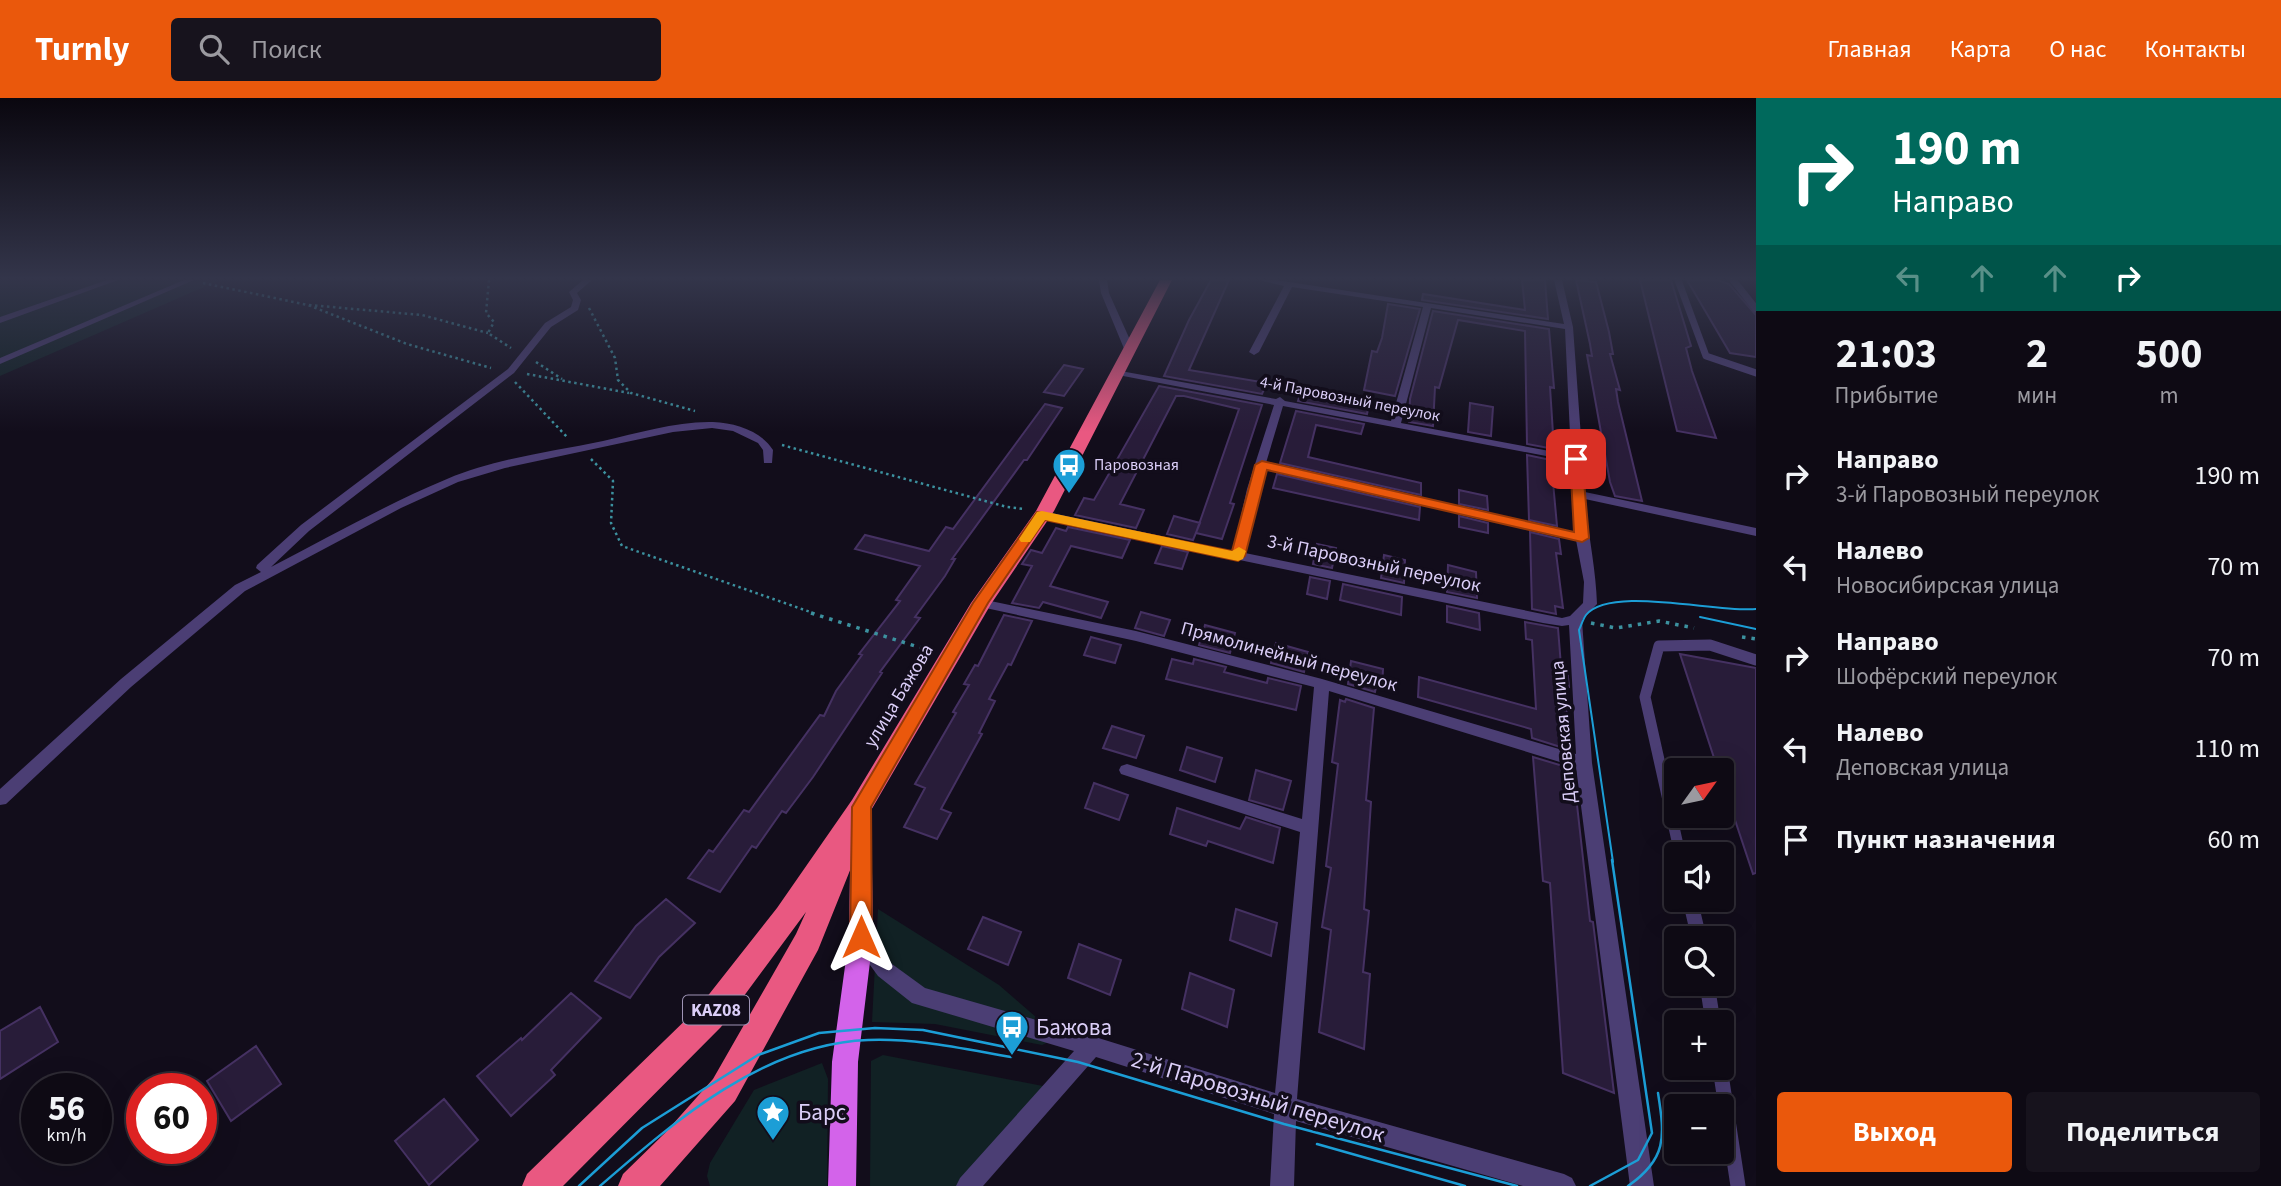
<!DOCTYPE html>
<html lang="ru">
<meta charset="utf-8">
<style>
:root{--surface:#0e0a14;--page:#17131d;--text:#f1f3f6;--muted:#9b9aa0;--line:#2e2b34;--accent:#ea580c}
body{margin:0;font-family:"Source Sans 3",sans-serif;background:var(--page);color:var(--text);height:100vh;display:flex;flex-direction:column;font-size:26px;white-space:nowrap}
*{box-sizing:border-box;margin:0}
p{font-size:23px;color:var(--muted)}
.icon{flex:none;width:38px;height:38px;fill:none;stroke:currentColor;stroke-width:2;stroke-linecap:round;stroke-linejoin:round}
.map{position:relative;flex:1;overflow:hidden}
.drawer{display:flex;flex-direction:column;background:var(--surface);width:525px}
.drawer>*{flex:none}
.top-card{background:#00695c;color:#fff;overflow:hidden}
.needle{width:46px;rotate:57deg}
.fabs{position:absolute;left:1664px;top:660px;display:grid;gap:14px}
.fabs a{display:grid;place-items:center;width:70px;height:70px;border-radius:7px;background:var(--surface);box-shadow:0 7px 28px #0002,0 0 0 2px var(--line);font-size:35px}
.speed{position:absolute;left:21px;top:975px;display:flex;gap:14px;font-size:35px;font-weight:700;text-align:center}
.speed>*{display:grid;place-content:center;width:91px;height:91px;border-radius:50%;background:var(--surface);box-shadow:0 7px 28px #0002,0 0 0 2px var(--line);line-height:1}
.speed small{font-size:18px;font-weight:400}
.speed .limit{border:10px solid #d22;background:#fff;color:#111}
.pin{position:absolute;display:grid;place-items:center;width:60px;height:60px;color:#fff;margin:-30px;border-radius:14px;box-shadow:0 4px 10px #0006}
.me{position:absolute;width:77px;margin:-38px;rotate:0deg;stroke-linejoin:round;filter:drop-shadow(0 0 5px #0008)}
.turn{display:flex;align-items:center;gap:24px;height:147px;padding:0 21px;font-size:32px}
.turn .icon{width:91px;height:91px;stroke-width:2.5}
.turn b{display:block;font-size:49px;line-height:60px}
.lanes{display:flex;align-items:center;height:66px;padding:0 21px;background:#0003;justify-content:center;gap:35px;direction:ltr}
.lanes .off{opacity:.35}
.eta{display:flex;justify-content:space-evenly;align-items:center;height:119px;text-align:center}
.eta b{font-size:42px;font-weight:700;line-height:49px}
.primary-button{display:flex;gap:14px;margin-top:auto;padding:14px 21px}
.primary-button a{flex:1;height:80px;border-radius:7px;background:var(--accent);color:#fff;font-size:28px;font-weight:700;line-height:80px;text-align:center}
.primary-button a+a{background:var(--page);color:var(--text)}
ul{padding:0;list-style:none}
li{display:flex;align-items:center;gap:21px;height:91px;padding:0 21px}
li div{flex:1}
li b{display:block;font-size:26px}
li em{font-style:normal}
header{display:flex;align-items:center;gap:42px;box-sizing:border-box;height:98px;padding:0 35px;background:var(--accent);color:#fff}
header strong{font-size:33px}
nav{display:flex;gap:38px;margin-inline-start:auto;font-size:24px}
.search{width:490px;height:63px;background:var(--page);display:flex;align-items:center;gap:18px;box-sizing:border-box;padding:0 24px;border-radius:7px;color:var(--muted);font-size:26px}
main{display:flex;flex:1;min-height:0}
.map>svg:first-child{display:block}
.green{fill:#112124}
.building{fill:#281c39;stroke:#453162;stroke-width:2}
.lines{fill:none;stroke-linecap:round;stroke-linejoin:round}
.path-far1{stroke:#3c919f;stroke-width:2.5;stroke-dasharray:2.5 3.5;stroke-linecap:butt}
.path{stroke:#3c919f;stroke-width:3.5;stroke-dasharray:3.5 6;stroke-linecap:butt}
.lane-far2{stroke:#4b3e74;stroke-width:7}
.lane-far1{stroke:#4b3e74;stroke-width:11}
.lane{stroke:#4b3e74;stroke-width:15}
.street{fill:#4b3e74;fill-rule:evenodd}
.primary{fill:#d363ea;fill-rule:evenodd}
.highway{fill:#e95881;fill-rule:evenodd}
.tram-far1{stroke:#1c9ed6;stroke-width:2}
.tram{stroke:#1c9ed6;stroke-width:2.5}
.route{fill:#ea580c;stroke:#983908;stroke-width:2}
.slow{fill:#f59e0b}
.labels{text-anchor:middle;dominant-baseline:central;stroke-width:7;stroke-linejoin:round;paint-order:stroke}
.far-street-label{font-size:16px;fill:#dbcef8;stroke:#120d1b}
.far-poi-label{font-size:16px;fill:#dbcef8;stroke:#120d1b;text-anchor:start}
.shield{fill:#120d1b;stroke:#9f94b6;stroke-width:2}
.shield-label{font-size:18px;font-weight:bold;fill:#dbcef8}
.street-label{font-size:19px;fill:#dbcef8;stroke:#120d1b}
.near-poi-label{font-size:23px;fill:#dbcef8;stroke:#120d1b;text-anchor:start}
.near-street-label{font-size:23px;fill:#dbcef8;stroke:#120d1b}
</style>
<header>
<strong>Turnly</strong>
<div class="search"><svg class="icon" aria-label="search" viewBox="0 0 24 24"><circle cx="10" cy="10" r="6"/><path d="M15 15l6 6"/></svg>Поиск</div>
<nav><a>Главная</a><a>Карта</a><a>О нас</a><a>Контакты</a></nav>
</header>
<main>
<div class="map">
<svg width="1756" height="1088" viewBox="0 0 1756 1088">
<rect width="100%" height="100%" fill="#120d1b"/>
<path class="green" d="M0,182H220L0,278Z
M878,811L999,887L1059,939L1042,947L935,926L872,924Z
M883,957L1048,989L965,1088H870L871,963Z
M822,965L828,981L827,1088H710L707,1078L710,1065L754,992Z"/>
<path class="building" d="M1211,182H1229L1189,272L1267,285L1262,296L1164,278L1189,222Z
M1522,182H1545L1548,221L1422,202L1423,196L1525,212Z
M1576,182L1596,184L1609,234L1613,256H1610L1620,292L1616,291L1618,304L1642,403L1615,398L1610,384L1587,257L1592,258L1590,246Z
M1640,182H1671L1691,248L1686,250L1692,273L1716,340L1677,333Z
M1687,182H1717L1729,186L1756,217V259L1730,255Z
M1388,206L1420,211L1395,298L1364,292L1372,253L1377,254L1382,240Z
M1433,213L1549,231L1554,290L1550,289L1554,351L1527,346L1525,233L1458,222L1439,290L1435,289L1433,328L1409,324L1410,301Z
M1064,267L1083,271L1064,298L1044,294Z
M1159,288L1262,307L1230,405L1234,406L1222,441L1196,435L1239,311L1184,298H1176L1120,406L1144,412L1136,430L1075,417L1084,400L1094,402Z
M1302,290L1370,303L1367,316L1298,303Z
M1470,305L1493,309L1491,338L1468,334Z
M1045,306L1062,310L1027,362H1024L952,461H955L945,478L915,519L920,520L880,574L882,575L813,679L786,715L782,713L756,750L752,748L720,794L688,780L709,752L713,754L744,712L749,714L820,617L824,618L836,593L862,557L859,556L900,503L896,502L920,468L855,451L865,437L929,453L946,429L953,431Z
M1296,313L1364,326L1361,336L1316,327L1308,359L1421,385V397L1280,365Z
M1527,357L1551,362L1557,428L1529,422Z
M1277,376L1420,409L1419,422L1273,390Z
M1459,392L1487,398L1488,412L1459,406Z
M1174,418L1200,425L1193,442L1167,436Z
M1459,418L1488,425V435L1459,429Z
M1068,429L1130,442L1122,460L1071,448L1050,488L1108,504L1101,520L1043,504L1039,510L1012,505L1032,468L1022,466L1031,452L1042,455L1056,430L1066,433Z
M1530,434L1559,441L1561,456L1556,455L1563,510L1555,508L1556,516L1532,511Z
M1317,446L1336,450L1332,470L1313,466Z
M1162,448L1188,454L1182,471L1155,465Z
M1384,457L1405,462L1404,485L1381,480Z
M1448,467L1476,474L1477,500L1447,494Z
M1310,479L1330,483L1327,501L1307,496Z
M1343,486L1402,499L1401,517L1340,502Z
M1447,508L1479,515L1480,532L1447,524Z
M1141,514L1170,522L1164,538L1135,530Z
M1004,517L1032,523L1011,567L1008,566L989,601L995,603L979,635L982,636L941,711L951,715L937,741L904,729L925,690L915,686L956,615L953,614L969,587L964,586L975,567L978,568Z
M1525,524L1558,530L1561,568L1567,570L1569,589L1565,588L1570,652L1532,640L1531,631L1418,599L1419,579L1536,611L1532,542L1526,541Z
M1205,527L1235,535L1230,555L1199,547Z
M1091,539L1121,547L1115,565L1084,557Z
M1276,545L1308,554L1304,574L1271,565Z
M1680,556L1756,570V775L1753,776L1722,683V672H1718Z
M1172,561L1193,566L1194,561L1226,569L1224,574L1267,585L1268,580L1301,588L1296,612L1166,581Z
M1351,563L1383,571L1382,591L1376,589L1375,594L1348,586Z
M1346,601L1374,610L1366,702L1371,704L1364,811L1369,813L1363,874L1370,876L1364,951L1319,934L1331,832L1322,829L1331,770L1326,768L1338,666L1332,664L1340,602L1345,604Z
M1112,628L1144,638L1136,660L1103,650Z
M1187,649L1222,660L1215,684L1180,672Z
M1533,659L1573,671L1590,823L1593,824L1614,995L1563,975L1550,785L1543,783Z
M1256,672L1291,683L1283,712L1249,702Z
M1094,685L1128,697L1119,722L1085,710Z
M1177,710L1240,731L1246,719L1280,730L1273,765L1208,743L1206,748L1170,736Z
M666,801L695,825L659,859L630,900L595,883L636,828Z
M1236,811L1277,825L1271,858L1230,842Z
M983,819L1021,834L1008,867L968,851Z
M1079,846L1121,862L1110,897L1068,880Z
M1190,875L1234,892L1227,929L1182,911Z
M571,895L601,920L551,972L555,977L511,1018L477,978L521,940L522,942Z
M40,909L58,944L0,981V933Z
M256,948L281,986L231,1023L207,983Z
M444,1001L478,1042L429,1087L395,1043Z"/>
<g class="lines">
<path class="path-far1" d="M489,182L486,215L494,224L488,235L511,250
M203,185L308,207L407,246L491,270
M309,207L422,217L488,235
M589,210L615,260L618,282L631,295L695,313
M536,264L562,281
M527,276L629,295
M515,284L567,339
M782,347L1007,409L1025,411
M591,361L613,383L611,425L622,448L816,516"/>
<path class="path" d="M811,515L931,553
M1591,525L1616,530L1659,523L1694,530
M1742,539L1756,541"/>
<path class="lane-far2" d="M1678,182L1706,258L1756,275
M1733,182L1756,211"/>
<path class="lane-far1" d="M1680,756L1645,599L1659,548L1710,547L1756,562"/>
<path class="lane" d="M1690,802L1699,840
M1707,886L1713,924
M1720,970L1738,1088"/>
<path class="street" d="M107,182H118L0,225V219Z
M184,182H194L0,266V260Z
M583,182H592L577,195L581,202L578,212L551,229L514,275L309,433L271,469C329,439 387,406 447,381C496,360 551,354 603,343C638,335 677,323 713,324C736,325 761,333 773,352L772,365H764L763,352L758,345L733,333L712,330L673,334L505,370L458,384L401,410L245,493L131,589L6,706L0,707V691L121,581L235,487L261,474L256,470L257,467L301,427L508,271L545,225L571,209L573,202L569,194Z
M1099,182H1107L1109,195L1135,253L1133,255L1125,253L1101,195Z
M1259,182H1276L1564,226L1554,182H1562L1573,229L1585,394L1756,430V438L1585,401C1588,436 1596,471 1597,506L1582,522L1592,665L1654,1088H1630L1576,669L1329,593L1297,1001L1564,1076L1572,1080L1576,1088H1523L1296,1023L1294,1088H1270L1274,1016L1096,959L983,1088H956L960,1080L1074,953L912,905L878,878L854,845L852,839L854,833L861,831L868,833L892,866L925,890L1092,938L1275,995L1300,734L1121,676L1119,672L1121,668L1127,666L1302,721L1314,589L1136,543L981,509L976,508L974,505L976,502L981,501L1136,533L1322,581L1576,656L1569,527L1562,528L1543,525L1042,421L1036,417L1042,413L1233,453L1247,391L1274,307L1118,277L1115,276V272L1276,301L1280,299L1285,303L1391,323L1423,209L1292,189L1259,254L1254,257L1249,254L1284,188ZM1431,210L1565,231L1571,357L1401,325ZM1283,308L1572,363L1576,435L1266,365ZM1265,371L1576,442L1584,484L1583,505L1570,518L1562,520L1245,455Z"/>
<path class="primary" d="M861,701L868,703L871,709L873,839L858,964L856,1088H828L832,964L849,839L851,709L854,703Z"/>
<path class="highway" d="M1160,182H1172L1054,413L991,506L859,733L863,740L818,852L735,1003L660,1088H618L623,1076L665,1035L713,981L796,836L806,814L721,929L563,1088H522L527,1076L699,909L777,810L852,702L971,505L1036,413Z"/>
<path class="tram-far1" d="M1700,519L1756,531
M1613,764L1579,532C1581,528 1583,521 1586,517C1610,487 1717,515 1756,511"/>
<path class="tram" d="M1317,1046L1465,1088
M579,1088L642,1030L758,957L819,935L875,930L923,932L1078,964L1284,1026L1517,1088
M600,1088C675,1023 763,946 868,942C916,940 964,951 1011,959
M1590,1088L1638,1062L1652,1035L1612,762
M1628,1088C1667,1061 1665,1039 1658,995"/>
</g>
<linearGradient id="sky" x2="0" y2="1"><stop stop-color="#0a070f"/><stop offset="0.54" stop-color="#33354a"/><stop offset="1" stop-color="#33354a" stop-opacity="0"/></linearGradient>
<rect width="1756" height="334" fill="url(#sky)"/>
<path class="route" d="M1576,357L1582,361L1589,440L1582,444L1267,372L1245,458L1238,463L1045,422L988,505L871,709L872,839L869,846L861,848L854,846L850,839L852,709L973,505L1037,414L1232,453L1255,367L1262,363L1574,434L1570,361Z"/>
<path class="slow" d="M1042,413L1232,453L1239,449L1246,453L1243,461L1238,463L1045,422L1030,444H1021L1019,441L1037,414Z"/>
<defs>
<symbol id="bus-pin" viewBox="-11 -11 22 30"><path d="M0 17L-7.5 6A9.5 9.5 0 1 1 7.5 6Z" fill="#1c9ed6" stroke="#120d1b"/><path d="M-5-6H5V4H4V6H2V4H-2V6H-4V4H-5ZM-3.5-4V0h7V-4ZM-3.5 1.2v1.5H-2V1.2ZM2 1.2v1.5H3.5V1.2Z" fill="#fff"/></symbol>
<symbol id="sight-pin" viewBox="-11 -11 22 30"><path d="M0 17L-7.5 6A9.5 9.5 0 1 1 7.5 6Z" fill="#1c9ed6" stroke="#120d1b"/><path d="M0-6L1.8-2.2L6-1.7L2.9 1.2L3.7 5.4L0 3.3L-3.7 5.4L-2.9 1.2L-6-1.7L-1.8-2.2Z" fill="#fff"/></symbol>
</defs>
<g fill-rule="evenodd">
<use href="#bus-pin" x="1050" y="348" width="38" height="52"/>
<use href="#bus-pin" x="993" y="910" width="38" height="52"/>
<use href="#sight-pin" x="754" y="995" width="38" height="52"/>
</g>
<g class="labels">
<g class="far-street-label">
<text transform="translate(1350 301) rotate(11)">4-й Паровозный переулок</text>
</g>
<g class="far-poi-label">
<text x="1094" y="367">Паровозная</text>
</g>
<rect class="shield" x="683" y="897.5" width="66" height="29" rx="5"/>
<g class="shield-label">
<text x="716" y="912">KAZ08</text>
</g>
<g class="street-label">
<text transform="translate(1374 466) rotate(12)">3-й Паровозный переулок</text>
<text transform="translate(1289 559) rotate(15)">Прямолинейный переулок</text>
<text transform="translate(899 598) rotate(-59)">улица Бажова</text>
<text transform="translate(1564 634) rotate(-95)">Деповская улица</text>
</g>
<g class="near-poi-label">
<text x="1036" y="929">Бажова</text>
<text x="798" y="1014">Барс</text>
</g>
<g class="near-street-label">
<text transform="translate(1258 999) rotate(17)">2-й Паровозный переулок</text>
</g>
</g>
</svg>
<div class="fabs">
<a><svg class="needle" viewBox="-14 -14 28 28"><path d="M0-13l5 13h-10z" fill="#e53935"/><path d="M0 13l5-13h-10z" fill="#9b9aa0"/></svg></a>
<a><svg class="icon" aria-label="sound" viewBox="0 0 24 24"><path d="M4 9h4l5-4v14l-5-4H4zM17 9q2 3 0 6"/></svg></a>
<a><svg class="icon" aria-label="search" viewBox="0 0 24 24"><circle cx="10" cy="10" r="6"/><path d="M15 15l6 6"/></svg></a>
<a>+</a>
<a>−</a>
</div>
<div class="speed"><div>56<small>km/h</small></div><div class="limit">60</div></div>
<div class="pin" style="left:1576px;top:361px;background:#d93025"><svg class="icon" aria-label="arrive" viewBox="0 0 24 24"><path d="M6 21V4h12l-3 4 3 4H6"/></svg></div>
<svg class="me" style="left:861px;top:839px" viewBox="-20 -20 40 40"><path d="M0-17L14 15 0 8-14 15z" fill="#ea580c" stroke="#fff" stroke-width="4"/></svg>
</div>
<section class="drawer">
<div class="top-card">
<div class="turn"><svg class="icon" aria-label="right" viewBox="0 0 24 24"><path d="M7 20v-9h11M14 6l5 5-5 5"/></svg><div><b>190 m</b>Направо</div></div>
<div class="lanes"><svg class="icon off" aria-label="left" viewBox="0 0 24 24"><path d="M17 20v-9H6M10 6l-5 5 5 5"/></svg><svg class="icon off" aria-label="ahead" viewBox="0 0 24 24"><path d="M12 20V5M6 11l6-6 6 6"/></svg><svg class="icon off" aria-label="ahead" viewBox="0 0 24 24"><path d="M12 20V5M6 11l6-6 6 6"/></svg><svg class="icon" aria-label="right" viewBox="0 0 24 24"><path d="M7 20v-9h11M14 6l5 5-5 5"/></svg></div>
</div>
<div class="eta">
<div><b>21:03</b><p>Прибытие</p></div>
<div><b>2</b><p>мин</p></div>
<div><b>500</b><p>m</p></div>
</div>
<ul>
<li><svg class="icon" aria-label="right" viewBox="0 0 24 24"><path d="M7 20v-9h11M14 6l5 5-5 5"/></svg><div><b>Направо</b><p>3-й Паровозный переулок</p></div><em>190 m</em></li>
<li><svg class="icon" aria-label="left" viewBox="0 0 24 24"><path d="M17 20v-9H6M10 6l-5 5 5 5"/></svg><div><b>Налево</b><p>Новосибирская улица</p></div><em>70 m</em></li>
<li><svg class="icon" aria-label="right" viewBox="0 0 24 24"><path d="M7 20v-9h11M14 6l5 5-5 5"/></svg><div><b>Направо</b><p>Шофёрский переулок</p></div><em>70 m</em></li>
<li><svg class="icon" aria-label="left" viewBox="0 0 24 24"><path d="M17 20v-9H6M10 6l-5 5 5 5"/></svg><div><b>Налево</b><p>Деповская улица</p></div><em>110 m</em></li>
<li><svg class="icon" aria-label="arrive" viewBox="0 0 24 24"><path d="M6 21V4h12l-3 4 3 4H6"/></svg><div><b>Пункт назначения</b></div><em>60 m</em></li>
</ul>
<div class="primary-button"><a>Выход</a><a>Поделиться</a></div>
</section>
</main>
